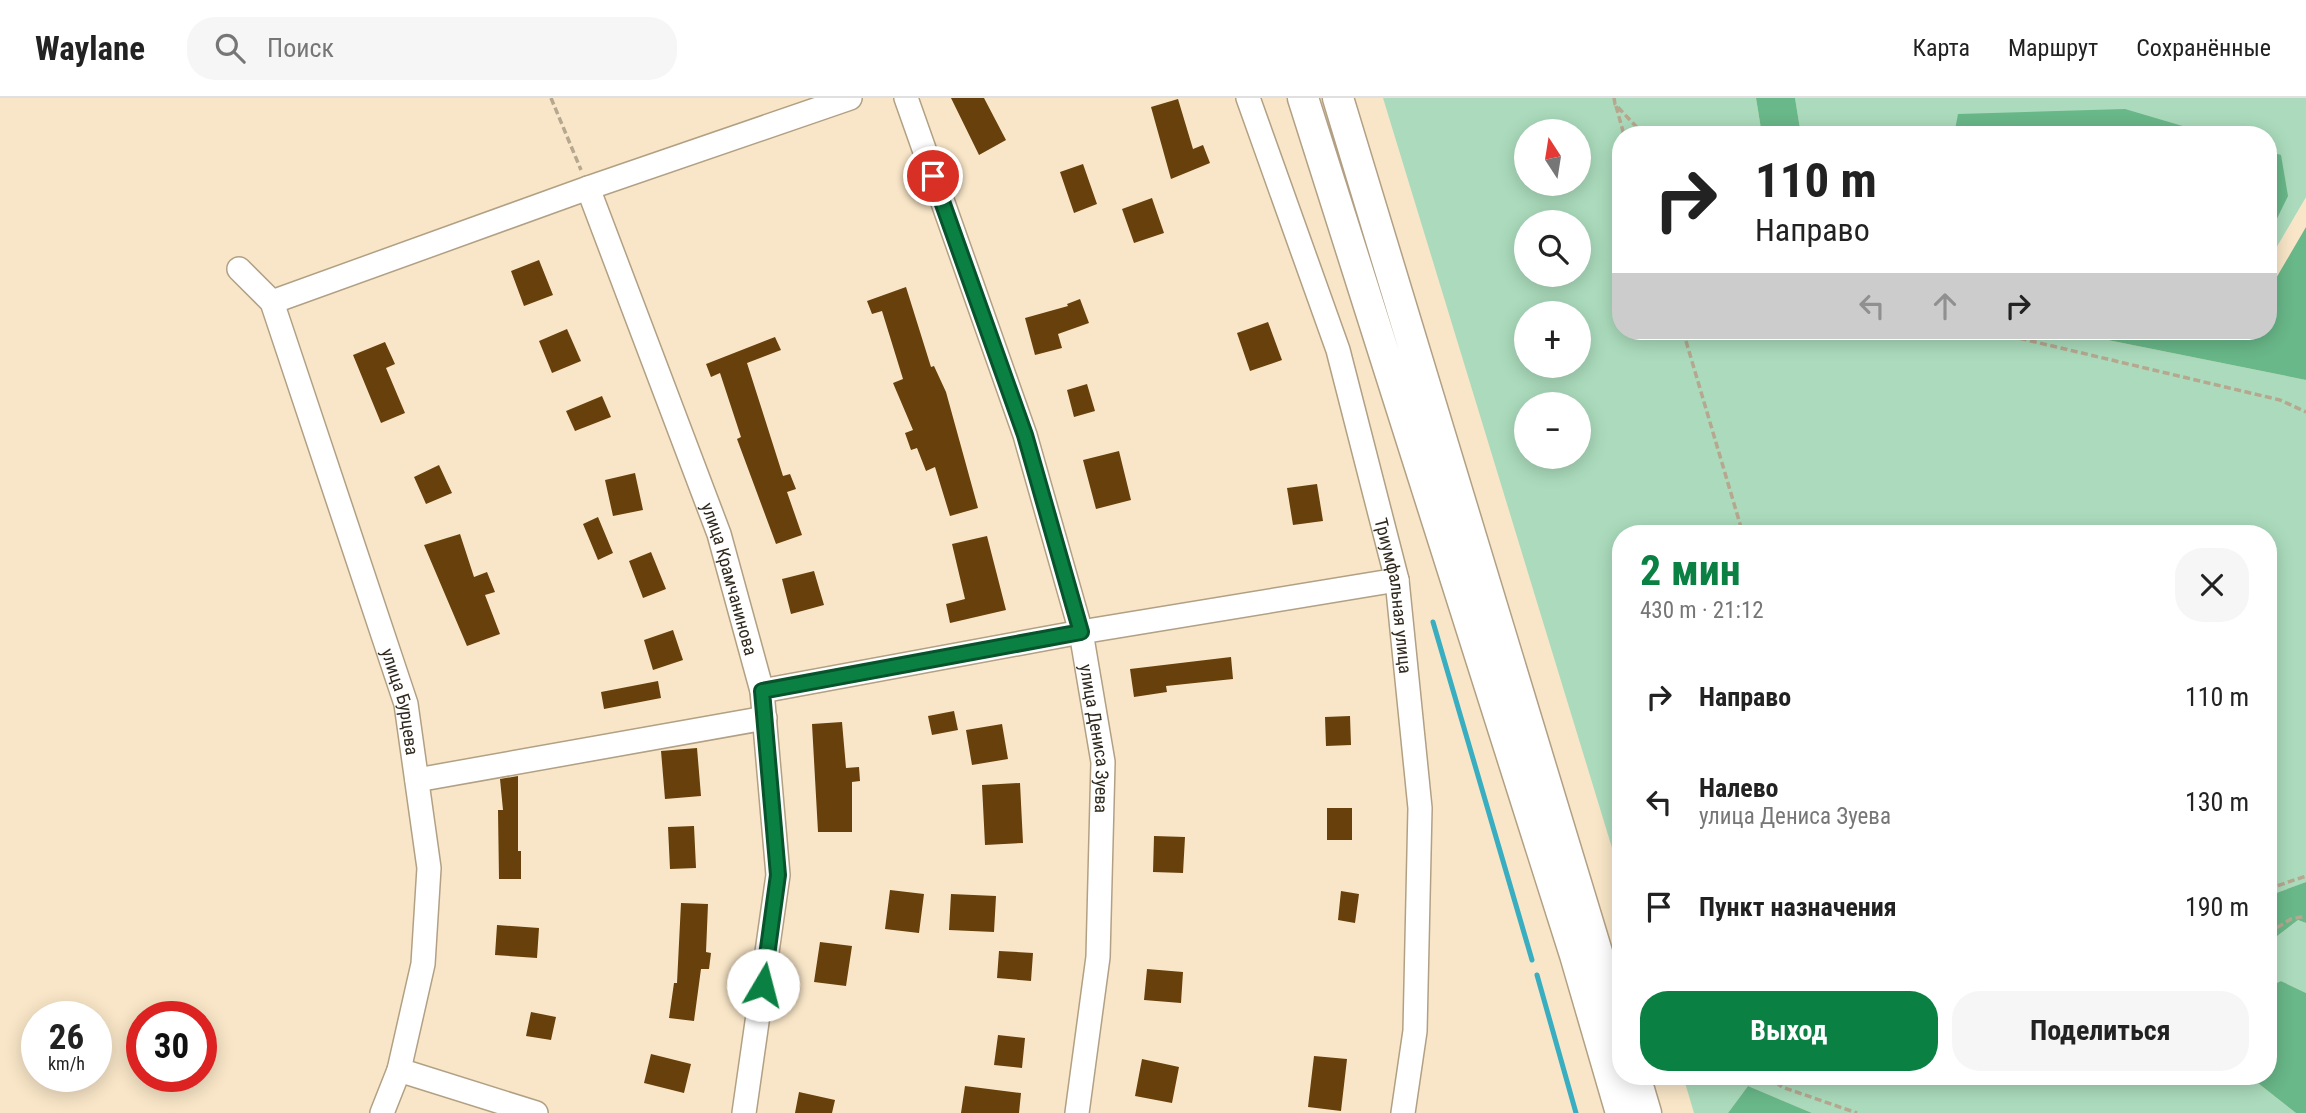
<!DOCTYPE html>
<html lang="ru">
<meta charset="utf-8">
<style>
:root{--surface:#fff;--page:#f6f6f6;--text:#222;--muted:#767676;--line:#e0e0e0;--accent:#0b8043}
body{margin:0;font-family:"Roboto Condensed",sans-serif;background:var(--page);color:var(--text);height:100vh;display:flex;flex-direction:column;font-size:26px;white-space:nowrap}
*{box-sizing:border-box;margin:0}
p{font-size:23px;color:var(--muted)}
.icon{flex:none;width:38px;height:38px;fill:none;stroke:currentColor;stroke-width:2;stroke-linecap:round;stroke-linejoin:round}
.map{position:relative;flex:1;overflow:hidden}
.drawer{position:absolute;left:1612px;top:427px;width:665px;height:560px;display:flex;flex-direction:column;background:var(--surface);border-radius:28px;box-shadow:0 4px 18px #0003}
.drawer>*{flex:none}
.top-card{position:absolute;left:1612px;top:28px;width:665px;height:214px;border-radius:28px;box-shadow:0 4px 18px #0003;background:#fff;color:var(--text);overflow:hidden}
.needle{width:46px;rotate:348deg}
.buttons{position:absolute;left:1514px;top:21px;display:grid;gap:14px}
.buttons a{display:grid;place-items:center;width:77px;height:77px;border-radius:50%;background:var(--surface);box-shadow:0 4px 18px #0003;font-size:35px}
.speed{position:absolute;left:21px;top:903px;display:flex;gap:14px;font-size:35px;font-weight:700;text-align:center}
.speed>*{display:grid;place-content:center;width:91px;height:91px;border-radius:50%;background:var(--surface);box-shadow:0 4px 18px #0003;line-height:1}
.speed small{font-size:18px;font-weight:400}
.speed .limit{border:10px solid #d22;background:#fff;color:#111}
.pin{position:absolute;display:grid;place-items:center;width:60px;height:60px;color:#fff;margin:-30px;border:4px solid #fff;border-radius:50%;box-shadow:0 2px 7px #0007}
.me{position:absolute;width:77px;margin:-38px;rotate:8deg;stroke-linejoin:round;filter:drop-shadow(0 0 5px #0008)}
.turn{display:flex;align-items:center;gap:24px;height:147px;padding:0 28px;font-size:32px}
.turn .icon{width:91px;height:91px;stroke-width:2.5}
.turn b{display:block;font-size:49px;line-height:60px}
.lanes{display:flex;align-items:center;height:66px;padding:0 28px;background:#0003;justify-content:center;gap:35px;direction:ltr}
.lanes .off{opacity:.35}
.round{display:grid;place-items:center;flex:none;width:74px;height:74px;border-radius:28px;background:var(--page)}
.overview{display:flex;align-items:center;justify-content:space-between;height:119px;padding:0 28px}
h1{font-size:42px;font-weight:700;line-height:52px;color:var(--accent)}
.primary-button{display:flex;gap:14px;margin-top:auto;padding:14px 28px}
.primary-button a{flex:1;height:80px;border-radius:28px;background:var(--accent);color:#fff;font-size:28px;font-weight:700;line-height:80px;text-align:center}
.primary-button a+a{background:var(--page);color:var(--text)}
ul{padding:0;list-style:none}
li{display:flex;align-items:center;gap:21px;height:105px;padding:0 28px}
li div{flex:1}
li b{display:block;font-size:26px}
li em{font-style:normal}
header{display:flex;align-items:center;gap:42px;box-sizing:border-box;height:98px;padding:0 35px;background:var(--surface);border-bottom:2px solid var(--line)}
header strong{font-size:33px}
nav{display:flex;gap:38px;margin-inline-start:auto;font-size:24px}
.search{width:490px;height:63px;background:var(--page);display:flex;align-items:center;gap:18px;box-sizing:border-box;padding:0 24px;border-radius:28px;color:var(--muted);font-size:26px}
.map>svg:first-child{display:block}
.green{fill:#abdbbc;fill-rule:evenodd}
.forest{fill:#69b889}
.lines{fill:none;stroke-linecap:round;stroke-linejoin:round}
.stream{stroke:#3aaec1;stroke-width:5}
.building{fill:#67400b}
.minor-casing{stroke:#b2a084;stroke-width:26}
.major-casing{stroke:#b2a084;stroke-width:33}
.path{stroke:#b6a78f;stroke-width:3.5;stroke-dasharray:7 3.5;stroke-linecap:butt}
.minor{stroke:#fff;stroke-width:23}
.major{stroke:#fff;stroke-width:30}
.route-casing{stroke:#07532c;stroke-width:18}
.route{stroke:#0b8043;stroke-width:12}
.labels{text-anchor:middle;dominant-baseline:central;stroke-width:7;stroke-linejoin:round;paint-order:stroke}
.street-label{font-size:18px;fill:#30291e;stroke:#fff}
</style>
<header>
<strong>Waylane</strong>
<div class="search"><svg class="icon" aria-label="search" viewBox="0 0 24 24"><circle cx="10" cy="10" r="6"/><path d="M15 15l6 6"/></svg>Поиск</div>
<nav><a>Карта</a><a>Маршрут</a><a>Сохранённые</a></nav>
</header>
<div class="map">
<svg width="2306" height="1015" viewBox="0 0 2306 1015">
<rect width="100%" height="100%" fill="#f9e6c8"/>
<path class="green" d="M1383,0H1756L1762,37H1620V233H2063L2306,282V784L2268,798V436H1620V776ZM1526,33H1578V86H1526ZM1526,124H1578V177H1526ZM1526,215H1578V268H1526ZM1526,306H1578V359H1526Z
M1795,0H2306V99L2268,164V37H1801Z
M2298,822L2306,825V895L2281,883L2268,889V845Z
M1683,978H2249L2296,1015H1812L1748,988L1728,1015H1694Z"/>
<path class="forest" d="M1756,0H1795L1801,37H1762Z
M2125,11L2213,37H1954L1958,16Z
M2268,53L2281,57L2288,98L2268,139Z
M2306,129V282L2063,233H2198L2224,239L2245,233H2268V194Z
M2306,784V825L2298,822L2268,845V798Z
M2281,883L2306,895V1015H2296L2249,978H2268V889Z
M1748,988L1812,1015H1728Z"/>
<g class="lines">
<path class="stream" d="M1433,524L1532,862
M1537,877L1576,1015"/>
</g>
<path class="building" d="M951,0H984L1006,42L979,57Z
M1178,1L1193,51L1203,47L1210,65L1171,81L1151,9Z
M1083,66L1097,106L1074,115L1060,74Z
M1152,100L1164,135L1134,145L1122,111Z
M539,162L553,197L524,208L511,173Z
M906,189L931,269L934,268L946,294L978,410L950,418L935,369L926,373L917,350L911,352L905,335L913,332L893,285L903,281L882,213L872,216L867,203Z
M1080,201L1089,225L1058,236L1062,250L1035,257L1025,220L1068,208L1067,206Z
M1268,224L1282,262L1250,273L1237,235Z
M567,231L581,263L552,275L539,243Z
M775,239L781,252L747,265L783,378L790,376L796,391L787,394L802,437L776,446L737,341L741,339L720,275L711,279L706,266Z
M385,244L395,266L386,270L405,315L381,325L353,257Z
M1087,286L1095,313L1074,319L1067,292Z
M602,298L611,319L575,333L566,313Z
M1119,353L1131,402L1096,411L1083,362Z
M439,367L452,395L426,406L414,379Z
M635,375L643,412L613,418L605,382Z
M1317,386L1323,423L1293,427L1287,390Z
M598,419L613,455L598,462L583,426Z
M460,436L474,479L487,474L495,494L485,497L500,536L467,548L424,447Z
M987,438L1006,512L950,525L946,506L965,501L952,446Z
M651,454L666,491L643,500L629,463Z
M814,473L824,507L791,516L782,481Z
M673,532L683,562L653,572L644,542Z
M1231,559L1233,581L1166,588L1167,594L1134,599L1130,571Z
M658,583L661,600L604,611L601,594Z
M954,613L958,632L932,637L928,618Z
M1350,618L1351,647L1326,648L1325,619Z
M842,624L846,670L859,669L860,683L852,684V734H818L812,626Z
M1002,626L1008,661L972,667L966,632Z
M697,650L701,698L665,701L661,653Z
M518,678V753H521V781H499L498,712H503L500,681Z
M1020,685L1023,745L985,747L982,687Z
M1327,710H1352V742H1327Z
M694,728L696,770L670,771L668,729Z
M1154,738L1185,739L1183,775L1153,774Z
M890,792L924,796L919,835L885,831Z
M1341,793L1359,796L1355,825L1338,822Z
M951,796L996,798L994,834L949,832Z
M681,805L708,806L706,854L711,855L709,871H701L694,923L669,920L674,885H677Z
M497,827L539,830L537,860L495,857Z
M820,844L852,848L846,888L814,884Z
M999,853L1033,855L1031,883L997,880Z
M1147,871L1183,874L1181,905L1144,902Z
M531,914L556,919L551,942L526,938Z
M998,937L1025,940L1022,970L994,967Z
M651,956L691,966L684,995L644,985Z
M1314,958L1347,961L1341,1013L1308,1009Z
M1142,961L1179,969L1172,1005L1135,998Z
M965,988L1021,995L1019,1015H961Z
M799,994L835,1002L832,1015H795Z"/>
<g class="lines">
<defs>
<g id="minor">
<path id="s1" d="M906,0L1025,337L1081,534L1103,664L1098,859L1077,1015"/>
<path id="s2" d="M1248,0L1338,252L1397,482L1420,710L1415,933L1403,1015"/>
<path id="s3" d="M588,90L719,436L762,593L778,777L744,1015"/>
<path id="s4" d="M239,171L272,204L406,606L429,770L423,866L399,972L382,1015"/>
<path d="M272,204L588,90L850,0"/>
<path d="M762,593L1081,534L1397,482"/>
<path d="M417,682L765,620"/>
<path d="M399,972L536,1015"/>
</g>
<path id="major" d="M1303,0L1575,857L1621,1015
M1338,0L1620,930
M1635,978L1646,1015"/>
</defs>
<use href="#minor" class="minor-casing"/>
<use href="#major" class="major-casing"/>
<path class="path" d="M551,0L581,72
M1614,0L1615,6L1644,37
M1616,8L1624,37
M1683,233L1743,436
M1989,233L2280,302L2306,314
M2268,791L2306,778
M2268,835L2291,821L2306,818
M1768,978L1782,989L1857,1015"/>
<use href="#minor" class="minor"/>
<use href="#major" class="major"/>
</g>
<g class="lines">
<defs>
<path id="route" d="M763,887L778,777L762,593L1081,534L1025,337L933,78"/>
</defs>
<use href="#route" class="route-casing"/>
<use href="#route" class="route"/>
</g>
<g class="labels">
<g class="street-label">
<text stroke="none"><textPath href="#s3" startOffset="416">улица Крамчанинова</textPath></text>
<text stroke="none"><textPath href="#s2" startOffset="520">Триумфальная улица</textPath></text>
<text stroke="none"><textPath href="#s4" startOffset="467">улица Бурцева</textPath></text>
<text stroke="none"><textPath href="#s1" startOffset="670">улица Дениса Зуева</textPath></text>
</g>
</g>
</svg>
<div class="buttons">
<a><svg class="needle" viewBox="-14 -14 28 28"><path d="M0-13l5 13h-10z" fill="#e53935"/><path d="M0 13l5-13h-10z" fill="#767676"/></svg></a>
<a><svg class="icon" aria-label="search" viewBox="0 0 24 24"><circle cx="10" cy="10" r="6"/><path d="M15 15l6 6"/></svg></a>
<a>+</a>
<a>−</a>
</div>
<div class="speed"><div>26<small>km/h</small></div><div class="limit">30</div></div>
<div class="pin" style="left:933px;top:78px;background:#d93025"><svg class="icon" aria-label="arrive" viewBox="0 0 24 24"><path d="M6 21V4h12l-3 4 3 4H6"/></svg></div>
<svg class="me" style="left:763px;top:887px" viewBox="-20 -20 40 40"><circle r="19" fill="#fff"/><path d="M0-13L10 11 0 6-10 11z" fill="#0b8043"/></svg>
<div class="top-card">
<div class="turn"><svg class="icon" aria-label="right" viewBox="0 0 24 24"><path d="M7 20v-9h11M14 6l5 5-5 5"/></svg><div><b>110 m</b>Направо</div></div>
<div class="lanes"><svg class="icon off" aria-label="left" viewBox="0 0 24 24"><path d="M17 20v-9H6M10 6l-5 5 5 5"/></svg><svg class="icon off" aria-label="ahead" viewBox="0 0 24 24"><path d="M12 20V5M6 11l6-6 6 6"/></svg><svg class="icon" aria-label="right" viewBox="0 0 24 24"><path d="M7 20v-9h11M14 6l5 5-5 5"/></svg></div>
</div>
<section class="drawer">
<div class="overview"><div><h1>2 мин</h1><p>430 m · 21:12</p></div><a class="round"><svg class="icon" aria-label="close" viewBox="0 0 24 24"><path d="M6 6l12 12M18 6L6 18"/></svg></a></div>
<ul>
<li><svg class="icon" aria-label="right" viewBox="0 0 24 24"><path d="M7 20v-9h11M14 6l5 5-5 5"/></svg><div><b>Направо</b></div><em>110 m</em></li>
<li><svg class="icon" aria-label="left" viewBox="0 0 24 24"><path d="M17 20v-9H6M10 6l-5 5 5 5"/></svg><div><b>Налево</b><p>улица Дениса Зуева</p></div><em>130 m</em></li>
<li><svg class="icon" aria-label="arrive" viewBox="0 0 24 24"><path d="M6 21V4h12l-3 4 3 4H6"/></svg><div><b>Пункт назначения</b></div><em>190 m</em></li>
</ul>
<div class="primary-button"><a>Выход</a><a>Поделиться</a></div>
</section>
</div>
